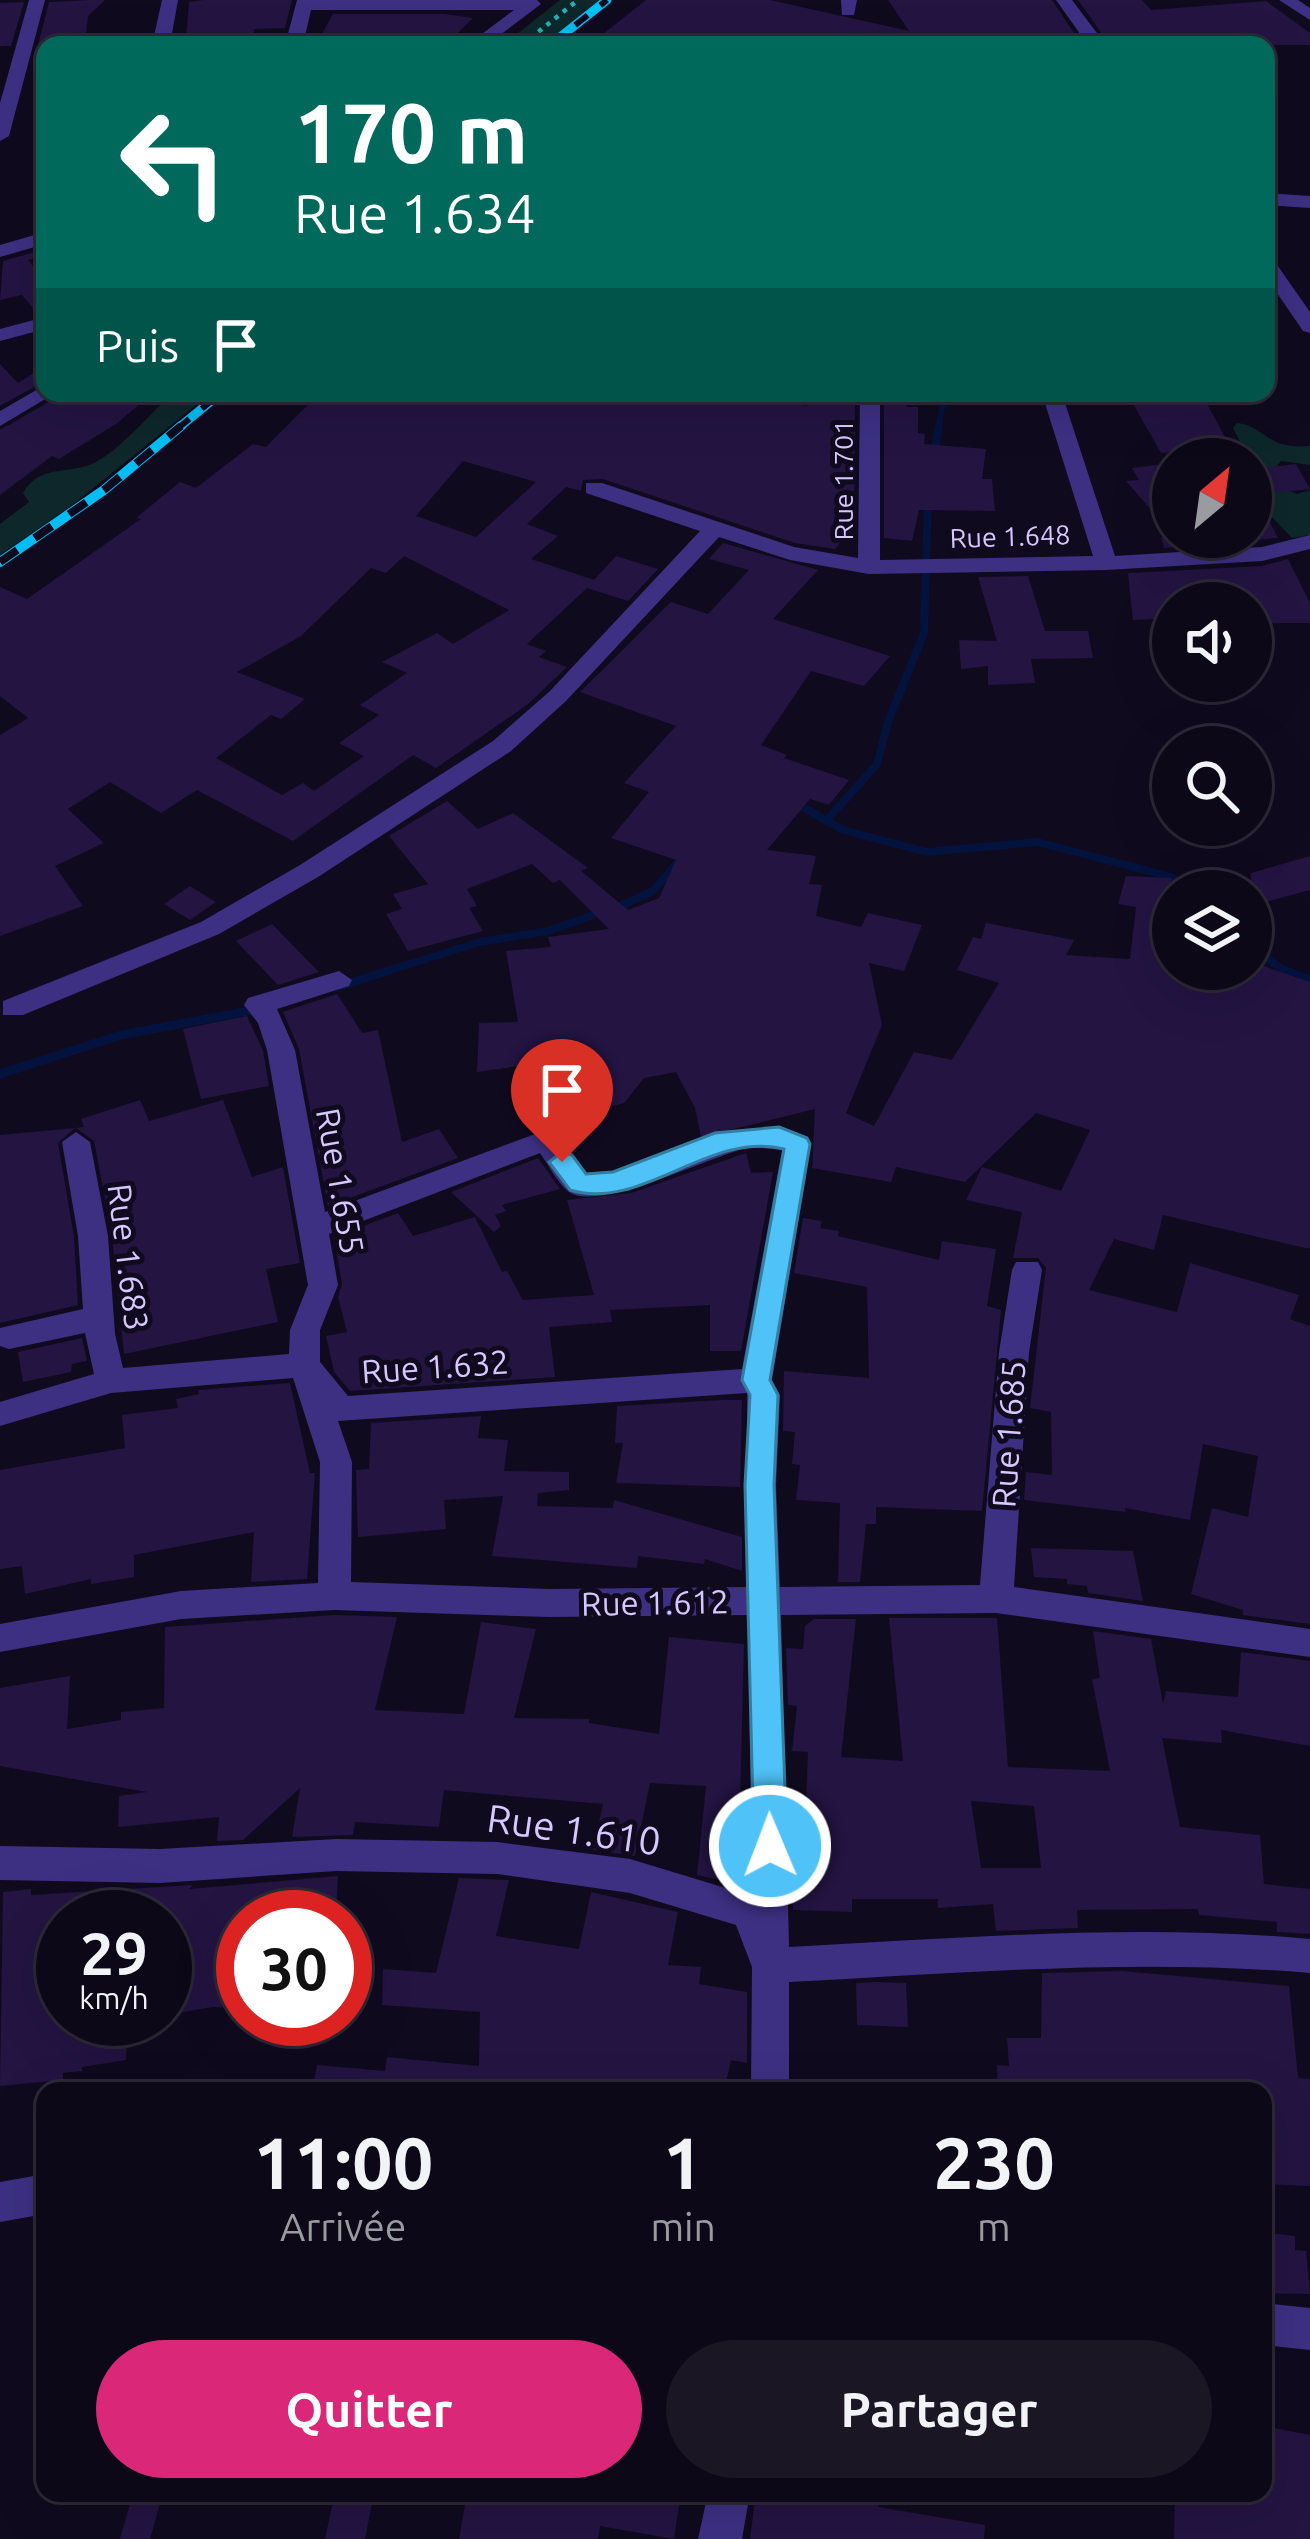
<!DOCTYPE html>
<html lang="fr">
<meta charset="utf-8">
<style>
:root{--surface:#0c0817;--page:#1a1624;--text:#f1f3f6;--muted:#9a9aa1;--line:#2c2936;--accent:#db2777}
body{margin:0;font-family:Ubuntu,sans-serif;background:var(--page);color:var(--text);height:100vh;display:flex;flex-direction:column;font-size:45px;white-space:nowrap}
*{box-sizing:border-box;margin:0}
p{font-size:39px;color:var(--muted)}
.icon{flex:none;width:66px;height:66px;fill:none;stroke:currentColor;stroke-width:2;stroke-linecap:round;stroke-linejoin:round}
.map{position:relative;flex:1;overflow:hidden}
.side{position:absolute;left:36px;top:2082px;width:1236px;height:420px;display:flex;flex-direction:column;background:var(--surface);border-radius:24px;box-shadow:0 12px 48px #0002,0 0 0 3px var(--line)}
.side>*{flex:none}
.guide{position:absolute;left:36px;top:36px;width:1239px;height:366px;border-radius:24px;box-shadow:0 12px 48px #0002,0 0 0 3px var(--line);background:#00695c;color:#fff;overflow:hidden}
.needle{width:78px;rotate:29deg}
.controls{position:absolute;left:1152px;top:438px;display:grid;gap:24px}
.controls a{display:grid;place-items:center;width:120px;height:120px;border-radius:50%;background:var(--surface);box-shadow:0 12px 48px #0002,0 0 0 3px var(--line);font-size:60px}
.speed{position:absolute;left:36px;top:1890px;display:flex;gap:24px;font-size:60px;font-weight:700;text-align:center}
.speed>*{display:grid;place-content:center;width:156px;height:156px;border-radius:50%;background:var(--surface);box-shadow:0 12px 48px #0002,0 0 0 3px var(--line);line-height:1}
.speed small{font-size:30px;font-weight:400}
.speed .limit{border:18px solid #d22;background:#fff;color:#111}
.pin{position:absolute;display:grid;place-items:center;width:102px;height:102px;color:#fff;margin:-123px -51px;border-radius:50% 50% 50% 0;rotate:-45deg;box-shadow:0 0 12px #0007}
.pin .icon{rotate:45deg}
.me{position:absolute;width:132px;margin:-66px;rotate:359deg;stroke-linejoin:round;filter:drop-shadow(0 0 9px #0008)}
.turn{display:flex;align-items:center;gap:42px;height:252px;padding:0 60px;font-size:54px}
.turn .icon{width:156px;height:156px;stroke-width:2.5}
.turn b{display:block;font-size:84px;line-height:102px}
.then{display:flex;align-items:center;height:114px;padding:0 60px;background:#0003;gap:24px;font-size:45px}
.eta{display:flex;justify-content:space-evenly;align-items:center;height:204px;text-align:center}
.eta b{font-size:72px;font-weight:600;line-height:84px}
.action{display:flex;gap:24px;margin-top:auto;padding:24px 60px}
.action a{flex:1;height:138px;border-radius:72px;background:var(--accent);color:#fff;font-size:48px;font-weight:600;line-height:138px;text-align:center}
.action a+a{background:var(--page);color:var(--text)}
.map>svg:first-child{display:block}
.green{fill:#0d272a}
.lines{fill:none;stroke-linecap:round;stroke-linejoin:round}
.stream-far2{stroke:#04123e;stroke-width:6}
.stream-far1{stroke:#04123e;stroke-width:8}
.stream{stroke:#04123e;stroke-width:9}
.building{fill:#231442;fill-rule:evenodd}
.path{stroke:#21b1ba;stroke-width:4.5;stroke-dasharray:4.5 6;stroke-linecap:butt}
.minor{fill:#3d3083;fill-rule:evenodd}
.rail-far1-casing{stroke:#00bef3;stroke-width:9}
.rail-casing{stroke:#00bef3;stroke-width:10}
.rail-far1{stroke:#100a1f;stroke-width:6;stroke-dasharray:16;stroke-linecap:butt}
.rail{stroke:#100a1f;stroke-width:8;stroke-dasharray:21;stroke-linecap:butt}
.route{fill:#4fc3f7;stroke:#337fa1;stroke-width:3}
.labels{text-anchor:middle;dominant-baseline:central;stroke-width:10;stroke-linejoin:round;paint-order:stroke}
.far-street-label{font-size:27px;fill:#d5c8ff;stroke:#100a1f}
.street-label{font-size:33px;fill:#d5c8ff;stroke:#100a1f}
.near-street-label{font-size:39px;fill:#d5c8ff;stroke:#100a1f}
</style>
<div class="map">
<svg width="1310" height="2539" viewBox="0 0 1310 2539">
<rect width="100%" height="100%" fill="#100a1f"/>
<path class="green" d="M560,0H607L550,45H503Z
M173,393H211L71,506L0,555V524L29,502L23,493C40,464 65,475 92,464C120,451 149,414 173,393Z
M1237,423C1268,427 1265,450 1310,446V465L1281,461L1275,469L1284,489L1297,494L1310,490V535L1292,538L1269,514L1270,500L1233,428Z"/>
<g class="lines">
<path class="stream-far2" d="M938,429L945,393"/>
<path class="stream-far1" d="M934,454L939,426
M792,801L843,830L927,852L1037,842L1172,877L1185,891
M826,821L877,764L888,722L924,633L928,500
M1251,947L1288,973
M381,973L480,942L548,931L627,903L653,891L678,862"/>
<path class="stream" d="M1284,970L1310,980
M340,986L391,970
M0,1074L121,1035L260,1009"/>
</g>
<path class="building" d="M90,0H105L88,16L85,45H38L49,2Z
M204,0H292L285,28L254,29L252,45H199L200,40H186L189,2Z
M646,0H770L909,31L888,0H1052L1082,45H589Z
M1078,0H1142L1151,10L1266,1L1310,33V45H1110Z
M24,2L11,46H0V3Z
M333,14H445L473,18L445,45H316Z
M45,249V256L28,260L45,280V313L38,314L22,295L0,300L3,261Z
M0,364L18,383L45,366V381L0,406Z
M56,393H153L116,424L59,459L52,456L0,495V430L54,399Z
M320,393H715L807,406L812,393L855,394L854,535L847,534L835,549L795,543L603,479L583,480L581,491L566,487L527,524L558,536L531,559L594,580L616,556L658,569L628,601L587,588L527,644L546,651L539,657L567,667L527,705L436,768L413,755L293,841L197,790L161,813L110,782L68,809L104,843L55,866L83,906L0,936V735L28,718L0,696V587L27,599L141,519L136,518L180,482L196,488L253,444L266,447ZM463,461L536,482L476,537L416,516ZM404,556L509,610L453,644L437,633L382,662L407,673L360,705L379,715L339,743L364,756L314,791L303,783L282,795L216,758L271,715L281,719L305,699L237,672L301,636L371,568L386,573Z
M1166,393H1201L1230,446L1161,453L1132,402L1169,399Z
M884,397L907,399V407H918V433L925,434L924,444L986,449L982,479H992L995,511L919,510L912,541L884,538Z
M1173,463V535L1126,481L1139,480L1132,468Z
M1296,464L1310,489L1256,495L1278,538L1164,548L1161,537H1251V469Z
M723,543L818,570L773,619L890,656L864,686L811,671L761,745L787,755L784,758L849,780L829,805L810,799L767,850L816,856L809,884L822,885L816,916L861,927L868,913L922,925L904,971L869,963L882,1025L846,1113L874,1126L914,1052L952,1060L999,983L957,970L973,937L981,939L986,923L1074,940L1066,955L1130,959L1136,907L1118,904L1126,876L1172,878L1162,960L1173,963V969H1251L1255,963L1310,982V1249L1163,1215L1154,1250L1114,1239L1089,1290L1177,1312L1190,1263L1299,1295L1290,1319L1310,1326V1624L1243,1615V1610L1191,1594L1212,1508L1248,1517L1258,1456L1203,1444L1190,1520L1125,1508L1126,1512L1024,1500L1026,1472L1052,1475L1051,1412L1030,1408L1046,1268L1038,1258H1013L1022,1212L966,1200L982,1167L1061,1191L1090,1130L1036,1113L965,1182L896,1167L891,1182L812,1168L815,1109L701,1137L695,1108L676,1072L644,1078L624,1103L592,1112L565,1059L477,1072L479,1023L518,1022L506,951L551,947L548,937L609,929L560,880L553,883L532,864L467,889L477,906L469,908L483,931L408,951L386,914L402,909L393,894L428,884L389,836L447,801L478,829L513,813L588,868L581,871L628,910L659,898L676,860L611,838L649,792L624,783L676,726L580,692L671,602L708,614L749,570L709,559Z
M1288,559L1310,603V623H1251V603H1173V618L1133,620L1128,573L1262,566Z
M1028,576L1045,631H1088L1093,658L1031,659L1035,683L988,685V666L961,669L959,640L997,641L978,577Z
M1310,856V890L1251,906V873Z
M190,886L216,902L190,920L164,904Z
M272,924L319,972L278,985L236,941Z
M337,994L362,1033L378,1030L402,1142L439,1129L458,1158L328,1206L299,1049L283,1012Z
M247,1016L263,1051L269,1086L201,1099L183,1029Z
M140,1100L149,1121L223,1100L252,1177L283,1167L300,1263L266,1269L278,1322L124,1354L112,1236L94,1141L76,1128L84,1127L81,1119Z
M75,1128L58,1143L74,1237L78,1305L0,1323V1135Z
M746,1153L751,1173L773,1172L741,1351H710V1305L610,1310L612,1322L549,1327L555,1377L350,1391L334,1372L326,1336L347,1332L338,1297L342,1284L334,1237L398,1213L413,1236L475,1217L502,1272L507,1271L523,1300L594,1295L567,1200L631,1193Z
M538,1158L560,1189L502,1205L506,1211L495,1215L501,1226L494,1232L451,1192Z
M803,1218L822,1221L820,1228L839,1231L838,1236L939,1260L942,1241L996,1249L987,1306L1001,1310L982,1511L876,1507V1524H866L860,1582H838L840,1503L796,1500L800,1465L792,1464L795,1432L783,1431L784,1371L869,1378L867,1287L794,1273Z
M82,1338L87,1361L72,1364L71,1372L23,1382L18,1352Z
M290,1383L310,1473H315L307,1579L251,1582L254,1532L134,1555V1577L91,1584V1579L25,1594L22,1566L0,1569V1470L125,1448L122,1415L178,1408L176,1399L199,1394L198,1390Z
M722,1400H742L740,1487L616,1483L623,1443H615L617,1406Z
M481,1416L478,1438L508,1440L504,1471L569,1472V1490L538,1493L537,1506L613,1508L614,1500L742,1537V1571L705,1559L704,1564L638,1556L637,1568L492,1556L503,1496L444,1500L446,1529L358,1537L356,1470L369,1469L371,1423Z
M1031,1548L1133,1551L1143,1601L1088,1593L1087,1586L1067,1584V1579L1034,1577Z
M334,1615L397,1617L375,1710L464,1714L481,1622L536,1629L514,1718L589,1719V1723L659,1734L669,1637L744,1644L738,1884L697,1875L706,1786L650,1783L635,1856L593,1850L603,1804L444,1790L439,1827L355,1822L353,1835L292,1837L300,1788L243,1840L217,1841L219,1817L118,1827L119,1796L147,1792L0,1766V1688L70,1676L67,1729L121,1720V1712L164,1708L165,1627Z
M889,1618H997L1008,1767L1110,1771L1092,1679L1100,1678L1093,1631L1151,1639L1163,1704L1166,1691L1238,1697L1241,1652L1310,1661V1746L1221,1730L1222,1743L1162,1738L1180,1827L1260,1835L1264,1884L1310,1889V1934L1277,1932V1922L1199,1915L1198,1909L1077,1910L1078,1928L996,1931L993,1904L938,1908V1899H852V1912L793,1910L790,1804L806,1806L808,1752L792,1751L797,1706L788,1705L786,1648L803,1649L805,1626L814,1619H856L841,1757L903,1761ZM971,1801L1034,1806L1041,1868H981Z
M338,1876L336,1917H243V2008L213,2007L165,2015V1917H63V2019H127L126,2060L82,2067V2071L63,2073V2080L0,2086L3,1892L31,1889V1895L193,1885L189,1889Z
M459,1878L509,1880L496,1936L579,1949L591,1892L678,1912L668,1965L701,1967L699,1984L747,1992V2063L731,2060L724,2091H662L664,2084L602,2080L601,2091H312L317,2065L385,2071L387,2057L479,2066L480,2012L382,2005L383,1969L436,1973Z
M1122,1971L1289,1986L1298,2078L1310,2079V2186L1263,2184V2091L998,2090L997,2065L1009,2066L1007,2038H1041L1042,1973Z
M876,1982L906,1983L908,2027L857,2025L856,1983Z
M1263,2232L1295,2236V2250L1306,2251L1310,2294L1263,2293Z
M1273,2428L1310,2435V2539H1174L1175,2493H1263V2446L1273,2448Z
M133,2493H163L150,2539H120Z
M344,2493H374L365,2539H325L334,2497L343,2499Z
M467,2493H681L674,2539L600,2526L598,2539H459Z
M756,2493H880L878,2507L985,2525L984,2539H750Z"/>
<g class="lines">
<path class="path" d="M522,45L578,0"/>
<path class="minor" d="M29,0H45L9,136L0,141V103Z
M162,0H178L170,45H152Z
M297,0H537L541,4L487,45H467L514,10H311L303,45H285Z
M841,0H857L854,15H842Z
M1056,0H1072L1106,45H1088Z
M1279,0H1298L1310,8V20Z
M1266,193L1310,196V208L1266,205Z
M45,232V244L0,257V245Z
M1266,257L1273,259L1310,312V333L1303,331L1266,277Z
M45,317V329L0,341V329Z
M45,385V393L52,395L0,426V411Z
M860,393H880V560L1093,556L1043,397L1045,393L1063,397L1115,556L1262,547L1310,535V549L1262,561L1106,570L869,574L790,560L719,537L566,701L511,751L318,877L219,934L23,1015H3V1001L201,922L300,865L493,741L550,691L700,531L586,493V483H602L794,547L858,558Z
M339,971L352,980L349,986L277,1009L295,1050L325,1212L546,1130L556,1133L587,1173C672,1171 713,1109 807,1137L811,1144L772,1380L780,1395L776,1485L780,1587L980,1585L999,1352L1012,1270L1016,1262H1038L1042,1270L1029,1352L1014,1587L1310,1629V1657L996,1613L781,1615L789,1947C962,1938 1137,1923 1310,1939V1973C1138,1958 962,1973 789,1982V2091H751L752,1967L736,1925L630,1893L497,1874L336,1871L160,1883L0,1880V1846L160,1849L336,1839L497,1842L630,1859L752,1896L748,1615L549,1617L334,1610L181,1619L0,1652V1624L181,1591L318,1583L320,1462L293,1378L111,1393L0,1426V1402L94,1374L85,1333L9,1349L0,1346V1328L83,1309L78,1236L62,1142L76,1132L90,1142L108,1236L115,1334L123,1368L289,1354L290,1330L308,1285L267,1050L258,1023L244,1005L248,998ZM751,1147L782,1150L742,1369L348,1396L320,1362V1330L338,1285L329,1234L540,1153C548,1164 558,1184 569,1192C599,1213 714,1154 751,1147ZM747,1393V1587L549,1589L351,1582L352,1462L338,1421Z
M45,2174V2214L0,2222V2182Z
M1263,2303L1310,2308V2350L1263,2345Z
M708,2493H750L742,2539H698Z"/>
<defs>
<path id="rail-far1" d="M550,45L607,0
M177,429L221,393"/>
<path id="rail" d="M0,562L104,490L181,426"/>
</defs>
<use href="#rail-far1" class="rail-far1-casing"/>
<use href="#rail" class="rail-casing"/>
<use href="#rail-far1" class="rail-far1"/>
<use href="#rail" class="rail"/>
</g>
<path class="route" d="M779,1127L807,1138L810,1144L770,1380L778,1395L774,1485L787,1846L782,1857L770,1861L759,1857L754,1846L745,1485L750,1395L742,1380L784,1149C709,1130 642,1212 570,1190L549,1162L562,1152L572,1155L586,1174L613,1172L715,1133Z"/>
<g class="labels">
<g class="far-street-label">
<text transform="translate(843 480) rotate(-90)">Rue 1.701</text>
<text transform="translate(1010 536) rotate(-2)">Rue 1.648</text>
</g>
<g class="street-label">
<text transform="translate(341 1181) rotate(80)">Rue 1.655</text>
<text transform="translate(129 1257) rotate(83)">Rue 1.683</text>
<text transform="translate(435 1366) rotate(-4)">Rue 1.632</text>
<text transform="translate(1008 1434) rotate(-86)">Rue 1.685</text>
<text transform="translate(655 1602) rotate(-1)">Rue 1.612</text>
</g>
<g class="near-street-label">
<text transform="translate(574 1829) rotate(8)">Rue 1.610</text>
</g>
</g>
</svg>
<div class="controls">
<a><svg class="needle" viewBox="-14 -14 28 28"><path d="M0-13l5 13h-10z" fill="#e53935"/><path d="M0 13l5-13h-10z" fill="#9a9aa1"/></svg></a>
<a><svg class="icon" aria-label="sound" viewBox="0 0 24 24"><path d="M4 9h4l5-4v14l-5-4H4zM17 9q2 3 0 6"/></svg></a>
<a><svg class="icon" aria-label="search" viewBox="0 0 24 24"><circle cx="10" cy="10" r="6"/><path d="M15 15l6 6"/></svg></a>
<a><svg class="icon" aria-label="layers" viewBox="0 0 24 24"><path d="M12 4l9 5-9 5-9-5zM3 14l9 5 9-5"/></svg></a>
</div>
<div class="speed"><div>29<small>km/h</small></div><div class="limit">30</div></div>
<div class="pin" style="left:562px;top:1162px;background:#d93025"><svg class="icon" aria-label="arrive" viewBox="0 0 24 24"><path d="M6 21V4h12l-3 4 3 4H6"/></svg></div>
<svg class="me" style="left:770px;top:1846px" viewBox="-20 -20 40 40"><circle r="17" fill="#4fc3f7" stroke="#fff" stroke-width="3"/><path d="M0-11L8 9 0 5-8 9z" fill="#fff"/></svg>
<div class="guide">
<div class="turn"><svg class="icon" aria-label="left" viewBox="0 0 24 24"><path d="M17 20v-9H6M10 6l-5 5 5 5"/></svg><div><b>170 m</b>Rue 1.634</div></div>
<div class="then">Puis<svg class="icon" aria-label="arrive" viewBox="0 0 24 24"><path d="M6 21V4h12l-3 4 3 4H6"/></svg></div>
</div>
<section class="side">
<div class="eta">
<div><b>11:00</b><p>Arrivée</p></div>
<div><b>1</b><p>min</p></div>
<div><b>230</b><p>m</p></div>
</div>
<div class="action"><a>Quitter</a><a>Partager</a></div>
</section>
</div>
